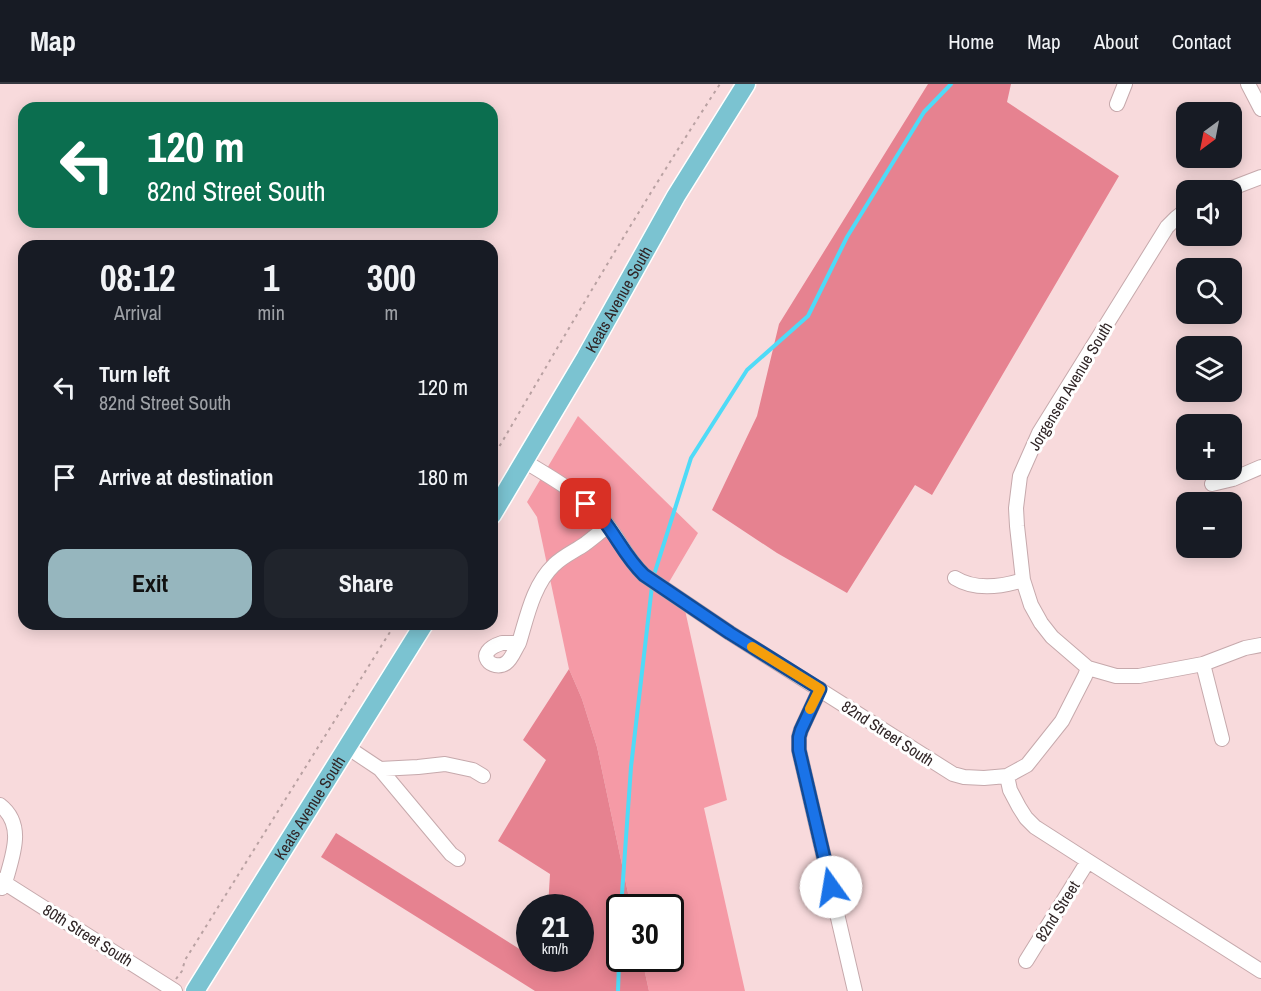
<!DOCTYPE html>
<meta charset="utf-8">
<style>
:root{--surface:#171b24;--page:#20242c;--text:#f1f3f6;--muted:#9ea1a6;--line:#363941;--accent:#96b6be}
body{margin:0;font-family:"Archivo Narrow",sans-serif;background:var(--page);color:var(--text);height:100vh;display:flex;flex-direction:column;font-size:22px;white-space:nowrap}
*{box-sizing:border-box;margin:0}
p{font-size:20px;color:var(--muted)}
.icon{flex:none;width:33px;height:33px;fill:none;stroke:currentColor;stroke-width:2;stroke-linecap:round;stroke-linejoin:round}
.map{position:relative;flex:1;overflow:hidden}
.side{position:absolute;left:18px;top:156px;width:480px;height:390px;display:flex;flex-direction:column;background:var(--surface);border-radius:18px;box-shadow:0 3px 15px #0003}
.side>*{flex:none}
.hud{position:absolute;left:18px;top:18px;width:480px;height:126px;border-radius:18px;box-shadow:0 3px 15px #0003;background:#0b6e4f;color:#fff;overflow:hidden}
.needle{width:39px;rotate:212deg}
.fabs{position:absolute;left:1176px;top:18px;display:grid;gap:12px}
.fabs a{display:grid;place-items:center;width:66px;height:66px;border-radius:12px;background:var(--surface);box-shadow:0 3px 15px #0003;font-size:30px}
.speed{position:absolute;left:516px;top:810px;display:flex;gap:12px;font-size:30px;font-weight:700;text-align:center}
.speed>*{display:grid;place-content:center;width:78px;height:78px;border-radius:50%;background:var(--surface);box-shadow:0 3px 15px #0003;line-height:1}
.speed small{font-size:15px;font-weight:400}
.speed .limit{border:3px solid #111;border-radius:9px;background:#fff;color:#111}
.pin{position:absolute;display:grid;place-items:center;width:51px;height:51px;color:#fff;margin:-26px;border-radius:12px;box-shadow:0 3px 9px #0006}
.me{position:absolute;width:66px;margin:-33px;rotate:347deg;stroke-linejoin:round;filter:drop-shadow(0 0 4px #0008)}
.turn{display:flex;align-items:center;gap:21px;height:126px;padding:0 30px;font-size:27px}
.turn .icon{width:78px;height:78px;stroke-width:2.5}
.turn b{display:block;font-size:42px;line-height:51px}
.eta{display:flex;justify-content:space-evenly;align-items:center;height:102px;text-align:center}
.eta b{font-size:36px;font-weight:700;line-height:42px}
.cta{display:flex;gap:12px;margin-top:auto;padding:12px 30px}
.cta a{flex:1;height:69px;border-radius:18px;background:var(--accent);color:#111;font-size:24px;font-weight:700;line-height:69px;text-align:center}
.cta a+a{background:var(--page);color:var(--text)}
ul{padding:0;list-style:none}
li{display:flex;align-items:center;gap:18px;height:90px;padding:0 30px}
li div{flex:1}
li b{display:block;font-size:22px}
li em{font-style:normal}
header{display:flex;align-items:center;gap:36px;box-sizing:border-box;height:84px;padding:0 30px;background:var(--surface);border-bottom:2px solid var(--line)}
header strong{font-size:28px}
nav{display:flex;gap:33px;margin-inline-start:auto;font-size:21px}
.map>svg:first-child{display:block}
.green{fill:#f59aa6}
.forest{fill:#e68290}
.lines{fill:none;stroke-linecap:round;stroke-linejoin:round}
.stream{stroke:#4fdbf7;stroke-width:4}
.minor-casing{stroke:#c6a9ac;stroke-width:16}
.major-casing{stroke:#fff;stroke-width:21}
.path{stroke:#b9a1a2;stroke-width:2;stroke-dasharray:3 4.5;stroke-linecap:butt}
.minor{stroke:#fff;stroke-width:14}
.major{stroke:#7bc3d1;stroke-width:18}
.route-casing{stroke:#114b97;stroke-width:15}
.route{stroke:#1a73e8;stroke-width:10}
.slow{stroke:#f59e0b;stroke-width:10}
.labels{text-anchor:middle;dominant-baseline:central;stroke-width:6;stroke-linejoin:round;paint-order:stroke}
.street-label{font-size:16px;fill:#302526;stroke:#fff}
</style>
<header>
<strong>Map</strong>
<nav><a>Home</a><a>Map</a><a>About</a><a>Contact</a></nav>
</header>
<div class="map">
<svg width="1261" height="907" viewBox="0 0 1261 907">
<rect width="100%" height="100%" fill="#f8dadc"/>
<path class="green" d="M578,332L698,449L665,505L683,517L727,716L704,724L745,907H649L642,875L670,874V824L631,823L597,663L582,615L569,585L537,433L527,418Z"/>
<path class="forest" d="M928,0H1011L1007,18L1119,92L932,411L915,401L847,509L777,469L712,426L757,332L779,240Z
M569,585L582,615L597,663L631,823L620,824V874L642,875L649,907H535L321,773L336,749L529,871L530,874L534,875L545,881L546,875L580,874V824L548,823L550,790L498,757L546,676L523,656Z"/>
<g class="lines">
<path class="stream" d="M653,494L691,374L747,286L808,232L847,153L924,28L951,0
M621,824L631,683L652,502
M618,907L620,852"/>
<defs>
<path id="minor" d="M1248,0L1261,25
M1117,20L1125,0
M1227,106L1261,93
M1186,126L1176,134L1167,143L1039,349L1020,392L1016,424L1017,442L1023,496L1031,521L1041,539L1052,553L1088,584L1116,592H1139L1203,580L1245,564L1261,561
M524,377C552,394 581,410 603,435C618,452 626,474 644,491L730,549L953,690L964,693L984,694L1007,692L1027,681L1062,637L1085,592L1088,584
M1212,400L1233,395L1261,383
M955,494C976,507 1001,503 1023,496
M502,559H519C515,565 512,575 506,579C493,588 471,569 502,559Z
M519,559C527,533 533,501 554,481C563,472 575,467 585,460C593,454 600,448 608,442
M1203,580L1222,655
M820,605L801,646L799,653V666L855,907
M347,663L380,685L418,683L445,680L473,686L483,692
M380,685L451,770L458,775
M1007,692L1010,706L1019,723L1026,734L1035,743L1088,777L1261,887
M0,721C26,741 12,773 5,799L2,804
M0,796L175,907
M1026,877L1088,777"/>
<g id="major">
<path id="s1" d="M492,431L586,273L676,112L746,0"/>
<path id="s2" d="M195,907L424,540"/>
</g>
</defs>
<use href="#minor" class="minor-casing"/>
<use href="#major" class="major-casing"/>
<path class="path" d="M492,375C566,249 640,122 720,0
M176,895L182,887L185,876L395,540"/>
<use href="#minor" class="minor"/>
<use href="#major" class="major"/>
</g>
<g class="lines">
<defs>
<path id="route" d="M586,420C592,425 599,431 604,437C618,455 627,475 644,491L730,549L820,605L801,646L799,653V666L831,803"/>
</defs>
<use href="#route" class="route-casing"/>
<use href="#route" class="route"/>
<path class="slow" d="M752,563L820,605L810,625"/>
</g>
<g class="labels">
<g class="street-label">
<text stroke="none"><textPath href="#s1" startOffset="250">Keats Avenue South</textPath></text>
<text transform="translate(1070 302) rotate(-59)">Jorgensen Avenue South</text>
<text transform="translate(888 649) rotate(33)">82nd Street South</text>
<text stroke="none"><textPath href="#s2" startOffset="216">Keats Avenue South</textPath></text>
<text transform="translate(1057 827) rotate(-58)">82nd Street</text>
<text transform="translate(88 851) rotate(32)">80th Street South</text>
</g>
</g>
</svg>
<div class="fabs">
<a><svg class="needle" viewBox="-14 -14 28 28"><path d="M0-13l5 13h-10z" fill="#e53935"/><path d="M0 13l5-13h-10z" fill="#9ea1a6"/></svg></a>
<a><svg class="icon" aria-label="sound" viewBox="0 0 24 24"><path d="M4 9h4l5-4v14l-5-4H4zM17 9q2 3 0 6"/></svg></a>
<a><svg class="icon" aria-label="search" viewBox="0 0 24 24"><circle cx="10" cy="10" r="6"/><path d="M15 15l6 6"/></svg></a>
<a><svg class="icon" aria-label="layers" viewBox="0 0 24 24"><path d="M12 4l9 5-9 5-9-5zM3 14l9 5 9-5"/></svg></a>
<a>+</a>
<a>−</a>
</div>
<div class="speed"><div>21<small>km/h</small></div><div class="limit">30</div></div>
<div class="pin" style="left:586px;top:420px;background:#d93025"><svg class="icon" aria-label="arrive" viewBox="0 0 24 24"><path d="M6 21V4h12l-3 4 3 4H6"/></svg></div>
<svg class="me" style="left:831px;top:803px" viewBox="-20 -20 40 40"><circle r="19" fill="#fff"/><path d="M0-13L10 11 0 6-10 11z" fill="#1a73e8"/></svg>
<div class="hud">
<div class="turn"><svg class="icon" aria-label="left" viewBox="0 0 24 24"><path d="M17 20v-9H6M10 6l-5 5 5 5"/></svg><div><b>120 m</b>82nd Street South</div></div>
</div>
<section class="side">
<div class="eta">
<div><b>08:12</b><p>Arrival</p></div>
<div><b>1</b><p>min</p></div>
<div><b>300</b><p>m</p></div>
</div>
<ul>
<li><svg class="icon" aria-label="left" viewBox="0 0 24 24"><path d="M17 20v-9H6M10 6l-5 5 5 5"/></svg><div><b>Turn left</b><p>82nd Street South</p></div><em>120 m</em></li>
<li><svg class="icon" aria-label="arrive" viewBox="0 0 24 24"><path d="M6 21V4h12l-3 4 3 4H6"/></svg><div><b>Arrive at destination</b></div><em>180 m</em></li>
</ul>
<div class="cta"><a>Exit</a><a>Share</a></div>
</section>
</div>
